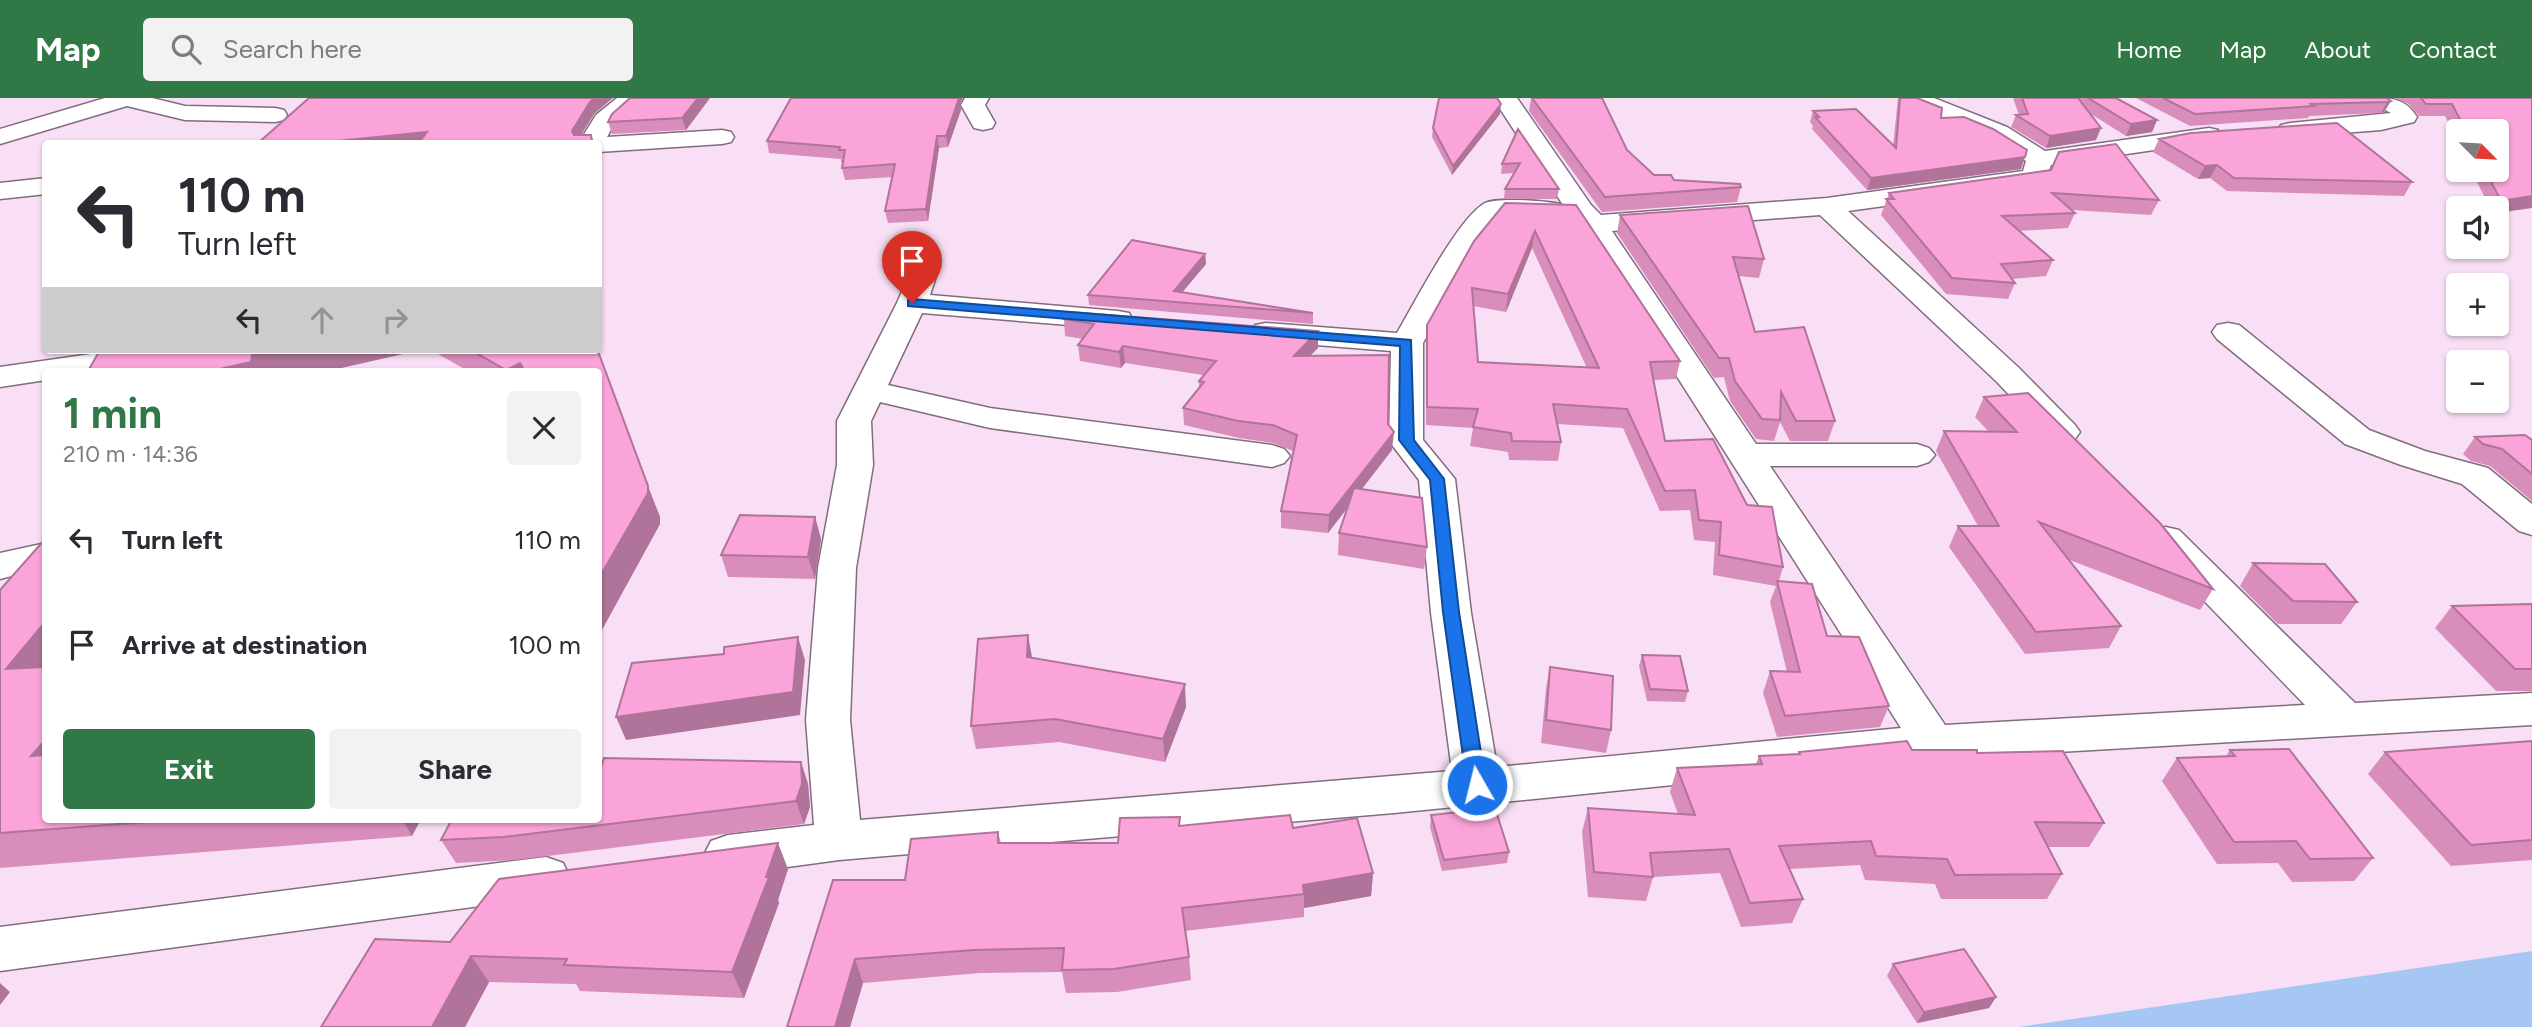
<!DOCTYPE html>
<meta charset="utf-8">
<style>
:root{--surface:#fff;--page:#f2f2f3;--text:#2b2b33;--muted:#7c7c81;--accent:#307947}
body{margin:0;font-family:Figtree,sans-serif;background:var(--page);color:var(--text);height:100vh;display:flex;flex-direction:column;font-size:26px;white-space:nowrap}
*{box-sizing:border-box;margin:0}
p{font-size:23px;color:var(--muted)}
.icon{flex:none;width:38px;height:38px;fill:none;stroke:currentColor;stroke-width:2;stroke-linecap:round;stroke-linejoin:round}
.map{position:relative;flex:1;overflow:hidden}
.sheet{position:absolute;left:42px;top:270px;width:560px;height:455px;display:flex;flex-direction:column;background:var(--surface);border-radius:7px;box-shadow:0 2px 5px #0004}
.sheet>*{flex:none}
.banner{position:absolute;left:42px;top:42px;width:560px;height:214px;border-radius:7px;box-shadow:0 2px 5px #0004;background:#fff;color:var(--text);overflow:hidden}
.needle{width:46px;rotate:114deg}
.tools{position:absolute;left:2446px;top:21px;display:grid;gap:14px}
.tools a{display:grid;place-items:center;width:63px;height:63px;border-radius:7px;background:var(--surface);box-shadow:0 2px 5px #0004;font-size:35px}
.pin{position:absolute;display:grid;place-items:center;width:60px;height:60px;color:#fff;margin:-72px -30px;border-radius:50% 50% 50% 0;rotate:-45deg;box-shadow:0 0 7px #0007}
.pin .icon{rotate:45deg}
.me{position:absolute;width:77px;margin:-38px;rotate:352deg;stroke-linejoin:round;filter:drop-shadow(0 0 5px #0008)}
.turn{display:flex;align-items:center;gap:24px;height:147px;padding:0 21px;font-size:32px}
.turn .icon{width:91px;height:91px;stroke-width:2.5}
.turn b{display:block;font-size:49px;line-height:60px}
.lanes{display:flex;align-items:center;height:66px;padding:0 21px;background:#0003;justify-content:center;gap:35px;direction:ltr}
.lanes .off{opacity:.35}
.round{display:grid;place-items:center;flex:none;width:74px;height:74px;border-radius:7px;background:var(--page)}
.headline{display:flex;align-items:center;justify-content:space-between;height:119px;padding:0 21px}
h1{font-size:42px;font-weight:700;line-height:52px;color:var(--accent)}
.button{display:flex;gap:14px;margin-top:auto;padding:14px 21px}
.button a{flex:1;height:80px;border-radius:7px;background:var(--accent);color:#fff;font-size:28px;font-weight:700;line-height:80px;text-align:center}
.button a+a{background:var(--page);color:var(--text)}
ul{padding:0;list-style:none}
li{display:flex;align-items:center;gap:21px;height:105px;padding:0 21px}
li div{flex:1}
li b{display:block;font-size:26px}
li em{font-style:normal}
header{display:flex;align-items:center;gap:42px;box-sizing:border-box;height:98px;padding:0 35px;background:var(--accent);color:#fff}
header strong{font-size:33px}
nav{display:flex;gap:38px;margin-inline-start:auto;font-size:24px}
.search{width:490px;height:63px;background:var(--page);display:flex;align-items:center;gap:18px;box-sizing:border-box;padding:0 24px;border-radius:7px;color:var(--muted);font-size:26px}
.map>svg:first-child{display:block}
.water{fill:#a6c7f4}
.lines{fill:none;stroke-linecap:round;stroke-linejoin:round}
.street-casing{stroke:#826c7f;stroke-width:3}
.street{fill:#fff;fill-rule:evenodd}
.wall{fill:#d88dbb;fill-rule:evenodd}
.shaded-wall{fill:#b07399}
.building{fill:#fba4da;stroke:#b07399;stroke-width:2;fill-rule:evenodd}
.route{fill:#1a73e8;stroke:#114b97;stroke-width:2}
</style>
<header>
<strong>Map</strong>
<div class="search"><svg class="icon" aria-label="search" viewBox="0 0 24 24"><circle cx="10" cy="10" r="6"/><path d="M15 15l6 6"/></svg>Search here</div>
<nav><a>Home</a><a>Map</a><a>About</a><a>Contact</a></nav>
</header>
<div class="map">
<svg width="2532" height="929" viewBox="0 0 2532 929">
<rect width="100%" height="100%" fill="#f8dff5"/>
<path class="water" d="M2532,853V929H2019Z"/>
<g class="lines">
<defs>
<path id="street" d="M105,0H152L185,8L275,10L284,12L287,17L284,22L275,24L185,22L127,8L0,46V31Z
M617,0H643L614,26L607,39L722,32L731,34L734,39L731,44L722,46L598,54V46H578L596,17Z
M965,0H989L985,7L995,25L992,30L983,32L974,30L961,7Z
M1493,0H1517L1591,107L1601,117L1827,100L2023,73L2026,63L1990,40L1905,5L1901,0H1934L2007,29L2045,53L2209,30L2218,32L2221,37L2218,42L2209,44L2051,67L2044,85L2035,87L1848,113L2019,270L2075,327L2080,334L2075,341L2063,344L2051,341L1997,284L1820,117L1612,133L1756,346H1917L1929,350L1935,357L1929,364L1917,368H1770L1945,627L2305,607L2153,450L2147,441L2153,432L2166,429L2179,432L2355,605L2532,595V627L1933,661L1394,715L839,762L728,777L711,771L704,757L711,743L728,737L814,727L806,622L818,470L837,367V323L897,205L916,160L926,157L936,160L940,166L930,197L1118,213L1129,215L1133,222L1129,229L1118,231L922,215L888,287L990,310L1272,347L1284,351L1290,358L1284,365L1272,369L990,330L880,304L871,323L873,367L856,470L850,622L860,722L1452,673L1431,515L1419,382L1389,343L1391,253L1266,243L1255,241L1250,234L1255,227L1266,225L1397,235C1414,206 1458,120 1485,105C1498,99 1546,103 1561,106L1565,112L1561,118L1551,120L1502,119L1470,159L1423,245V342L1455,381L1471,515L1497,669L1901,630L1583,131L1567,113Z
M2368,0C2393,0 2405,0 2417,19L2414,24L2381,32L2290,39L2281,37L2278,32L2281,27L2290,25L2391,15L2372,5Z
M46,80V96L0,101V85Z
M2228,225L2239,227L2369,332L2425,353L2488,370L2532,406V437L2519,433L2462,386L2401,367L2345,346L2217,241L2212,234L2217,227Z
M119,252H155L159,258L154,265L106,273H46V282L0,289V269Z
M46,445V469L0,481V455Z
M546,759L563,765L570,779L563,793L546,799L0,873V829Z"/>
</defs>
<use href="#street" class="street-casing"/>
<use href="#street" class="street"/>
</g>
<path class="wall" d="M630,0H710L686,32L612,36L608,24Z
M1531,0H1602L1627,52L1654,77L1674,82L1741,89L1737,104L1602,114L1529,13Z
M1898,0H1917L1941,20L2021,71L1867,92L1812,31L1813,28L1810,24L1813,13L1893,48Z
M2013,0H2116L2157,22L2152,34L2126,38L2091,16L2096,42L2046,50L2011,29L2016,17H2019Z
M2136,0H2386L2391,3L2384,14L2381,15L2309,18L2308,20L2190,28Z
M2395,0H2532V110H2490L2471,72H2497V33H2459V46L2445,18H2419L2409,6Z
M960,5L961,12L948,49L939,50L928,123L888,125L885,113L893,79L845,82L842,70L843,64H841V61L769,55L767,43Z
M594,16L581,37H591L594,46H257Z
M1500,16L1452,77L1432,39L1433,30Z
M1518,31L1559,91L1557,101H1504L1505,91L1514,75L1501,76L1502,66Z
M2159,41L2412,84L2404,98L2227,93L2210,80L2198,81L2153,54Z
M2051,72L2159,102L2151,117L2072,112L2075,115L2068,130L2018,133L2053,162L2046,178L2012,181L2015,185L2008,201L1946,196L1881,117L1889,95Z
M1505,105L1680,263L1676,281L1654,282L1665,343L1747,407L1783,469L1779,483L1889,608L1880,629L1777,639L1763,595L1770,573L1787,574L1770,504L1776,488L1713,477L1715,444L1694,442L1690,412L1660,413L1623,330L1557,326L1561,344L1558,363L1509,362L1508,354L1470,348L1473,330L1426,327V246L1427,227ZM1532,150L1587,270L1478,264L1473,208L1506,214Z
M1620,117L1764,161L1759,180L1739,178L1755,234L1835,323L1828,343H1790L1780,324L1774,343L1756,341L1730,303L1724,279L1714,280L1617,135Z
M1205,156L1206,166L1182,194L1313,215V226L1089,207L1088,197Z
M1064,221L1318,250L1310,257L1388,326L1392,352L1361,391L1427,449L1424,471L1338,457L1339,435L1347,410L1328,435L1281,430V413L1293,353L1273,345L1239,340L1184,327L1183,310L1199,289V283L1203,277L1125,265L1121,270L1080,263L1078,247L1083,241L1065,238Z
M431,252H591L660,419V426L598,539V273H468Z
M1984,299L2213,491L2200,512L2067,461L2121,528L2109,550L2025,556L1949,449L1958,428H1978L1936,353L1944,333L1989,334L1975,319Z
M2475,339L2532,342V403L2490,368L2471,363L2463,356Z
M815,419L821,441L815,481L728,479L721,457Z
M2253,465L2357,504L2341,526H2278L2240,488Z
M0,492L46,721H421L412,738L0,770Z
M2532,506V593H2496L2435,530L2452,508Z
M1642,557L1688,593L1685,604L1647,603L1639,568Z
M1032,559L1186,609L1165,664L1059,644L976,651L971,628Z
M1550,569L1611,632L1606,655L1541,645L1546,591Z
M2532,643V762L2451,768L2368,676L2385,654Z
M1912,652L1977,655L2104,725L2089,749H2048L2062,776L2047,801H1941L1935,786L1865,782L1860,767L1790,771L1803,801L1792,825L1741,829L1720,775L1653,779L1646,803L1588,799L1582,734L1588,710L1678,716L1670,694L1677,670L1756,666L1759,658L1798,656L1799,654Z
M2230,652L2373,760L2354,783L2292,784L2278,765L2217,766L2162,683L2177,660L2226,658Z
M801,664L808,686L810,709L804,726L516,762L456,765L441,742Z
M1431,717L1509,754L1507,765L1442,773L1430,729Z
M1180,719V728L1293,730L1373,775L1371,798L1304,810V819L1185,833L1189,859L1191,882L1117,894L1066,895L1062,874L980,875L863,885L850,929H787L905,782L998,734L1001,745H1118Z
M788,771L778,802L779,805L744,900L580,893L576,886L489,884L465,929H321L450,844Z
M1893,866L1996,899L1989,910L1917,925L1887,878Z"/>
<path class="shaded-wall" d="M595,0H613L594,16L576,45L572,33L590,4Z
M698,0H710L686,32L682,20Z
M958,0H963L960,5L961,12L948,49L946,38Z
M2391,3L2384,14L2381,15L2387,4Z
M1501,6L1500,16L1452,77L1453,68Z
M2157,22L2152,34L2126,38L2131,26Z
M2101,30L2096,42L2046,50L2050,38Z
M427,34L431,46L308,45Z
M937,38L939,50L928,123L926,111Z
M2025,59L2021,71L1867,92L1871,80Z
M2217,67L2210,80L2198,81L2205,68Z
M2532,98V110L2497,115V110L2501,103Z
M1535,133L1532,150L1506,214L1508,196Z
M1205,156L1206,166L1175,203L1174,193Z
M1318,233V250L1294,274V258Z
M1123,248L1125,265L1121,270L1119,254Z
M273,252H421L328,273H211L252,257Z
M520,265L524,273H507L506,272Z
M1394,334L1392,352L1328,435L1329,417Z
M648,388L660,419V426L598,539V482Z
M815,419L821,441L815,481L808,459Z
M46,523V588L6,571Z
M1028,537L1032,559H1027Z
M798,539L805,562L800,617L626,642L616,619Z
M1185,586L1186,609L1165,664L1163,641Z
M46,641V674L31,658Z
M801,664L808,686L810,709L804,726L796,703Z
M402,721H421L412,738Z
M778,745L788,771L778,802L779,805L744,900L732,874Z
M1373,775L1371,798L1304,810V796L1303,787Z
M471,858L489,884L465,929H432Z
M855,861L863,885L850,929H835Z
M0,885L10,894L0,907Z
M1996,899L1989,910L1917,925L1924,914Z"/>
<path class="building" d="M309,0H595L590,4L572,33L574,37H591L592,43L550,46H418L427,34L308,46H257Z
M630,0H698L682,20L608,24L612,16Z
M791,0H959L946,38H937L926,111L885,113L895,66L842,70L845,52H839L840,49L767,43Z
M1439,0H1497L1501,6L1453,68L1433,30Z
M1532,0H1602L1627,52L1654,77H1671L1674,82L1740,86L1741,89L1605,99Z
M1900,0H1917L1942,10L1941,20L1964,19L1993,31L2027,52L2025,59L1871,80L1815,19H1819L1813,13L1856,11L1896,50Z
M2022,0H2078L2101,30L2050,38L2016,17L2028,16Z
M2088,0H2116L2157,22L2131,26Z
M2163,0H2386L2391,3L2387,4L2311,6L2314,8L2195,16Z
M2421,0H2532V98L2501,103L2485,72H2497V33H2466L2452,6H2426Z
M2337,25L2412,84L2234,80L2217,67L2205,68L2159,41L2191,35Z
M1518,31L1559,91H1505L1520,65L1502,66Z
M2116,46L2159,102L2052,95L2075,115L2002,118L2053,162L2001,166L2015,185L1952,180L1886,101H1894L1889,95L2051,72L2059,54Z
M1505,105L1576,107L1680,263L1650,264L1665,343L1713,341L1747,407L1772,409L1783,469L1719,457L1721,424L1699,422L1695,392L1665,393L1627,311L1553,306L1561,344L1512,343L1511,335L1473,329L1478,311L1427,309V227L1474,143ZM1535,133L1599,270L1478,264L1472,190L1508,196Z
M1748,108L1764,161L1733,159L1755,234L1804,229L1835,323H1796L1781,294L1780,322L1762,321L1735,283L1729,260H1719L1620,117Z
M1132,142L1205,156L1174,193L1313,215L1088,197Z
M1070,214L1318,233L1294,258L1389,257L1388,326L1394,334L1329,417L1281,413L1297,337L1273,327L1238,323L1183,310L1204,284L1199,283L1216,263L1123,248L1119,254L1078,247L1094,226L1064,221Z
M100,252H273L252,257L251,264L211,273H88Z
M471,252H591L599,256L648,388V395L598,482V273H525L520,265L506,272Z
M2028,295L2160,425L2213,491L2039,424L2121,528L2036,534L1958,428H1999L1944,333L2017,334L1984,299Z
M2525,337L2532,342V376L2502,351L2483,346L2475,339Z
M1354,390L1422,400L1427,449L1339,435Z
M740,417L815,419L808,459L721,457Z
M46,440V523L6,571L46,569V641L31,658L46,657V721H187L0,735V492Z
M2253,465L2325,466L2357,504L2293,503Z
M1777,483L1812,486L1827,538L1859,539L1889,608L1785,618L1770,573L1800,574Z
M2532,506V571H2515L2452,508Z
M1028,537L1027,559L1185,586L1163,641L1055,621L971,628L978,541Z
M798,539L793,594L616,619L632,565L724,556V549Z
M1642,557L1680,558L1688,593L1650,591Z
M1550,569L1613,578L1611,632L1546,622Z
M1907,643L1912,652H1977V655L2063,653L2104,725L2035,724L2062,776L1955,777L1947,761L1876,758L1871,743L1779,748L1803,801L1750,805L1729,751L1650,755L1653,779L1594,774L1588,710L1695,717L1677,670L1762,666L1759,658L1800,656L1799,654Z
M2532,643V742L2471,747L2385,654Z
M2289,651L2373,760L2310,761L2296,743L2234,744L2177,660L2235,658L2230,652Z
M604,660L801,664L802,686L796,703L503,739L441,742L452,721H598V679Z
M1495,710L1509,754L1444,762L1431,717Z
M1290,717L1293,730L1357,720L1373,775L1303,787L1304,796L1182,810L1189,859L1114,871L1062,872L1064,850L974,852L855,861L835,929H787L833,782H905L911,741L998,734V745H1118L1120,720L1180,719L1179,728Z
M778,745L766,779H769L732,874L564,867L567,861L471,858L432,929H321L375,841L450,844L499,781Z
M1964,851L1996,899L1924,914L1893,866Z"/>
<path class="route" d="M912,201L1411,242L1414,342L1444,381L1459,514L1486,687L1483,692L1477,694L1470,692L1467,687L1443,514L1430,382L1399,342L1400,248L908,208V202Z"/>
</svg>
<div class="tools">
<a><svg class="needle" viewBox="-14 -14 28 28"><path d="M0-13l5 13h-10z" fill="#e53935"/><path d="M0 13l5-13h-10z" fill="#7c7c81"/></svg></a>
<a><svg class="icon" aria-label="sound" viewBox="0 0 24 24"><path d="M4 9h4l5-4v14l-5-4H4zM17 9q2 3 0 6"/></svg></a>
<a>+</a>
<a>−</a>
</div>
<div class="pin" style="left:912px;top:205px;background:#d93025"><svg class="icon" aria-label="arrive" viewBox="0 0 24 24"><path d="M6 21V4h12l-3 4 3 4H6"/></svg></div>
<svg class="me" style="left:1477px;top:687px" viewBox="-20 -20 40 40"><circle r="17" fill="#1a73e8" stroke="#fff" stroke-width="3"/><path d="M0-11L8 9 0 5-8 9z" fill="#fff"/></svg>
<div class="banner">
<div class="turn"><svg class="icon" aria-label="left" viewBox="0 0 24 24"><path d="M17 20v-9H6M10 6l-5 5 5 5"/></svg><div><b>110 m</b>Turn left</div></div>
<div class="lanes"><svg class="icon" aria-label="left" viewBox="0 0 24 24"><path d="M17 20v-9H6M10 6l-5 5 5 5"/></svg><svg class="icon off" aria-label="ahead" viewBox="0 0 24 24"><path d="M12 20V5M6 11l6-6 6 6"/></svg><svg class="icon off" aria-label="right" viewBox="0 0 24 24"><path d="M7 20v-9h11M14 6l5 5-5 5"/></svg></div>
</div>
<section class="sheet">
<div class="headline"><div><h1>1 min</h1><p>210 m · 14:36</p></div><a class="round"><svg class="icon" aria-label="close" viewBox="0 0 24 24"><path d="M6 6l12 12M18 6L6 18"/></svg></a></div>
<ul>
<li><svg class="icon" aria-label="left" viewBox="0 0 24 24"><path d="M17 20v-9H6M10 6l-5 5 5 5"/></svg><div><b>Turn left</b></div><em>110 m</em></li>
<li><svg class="icon" aria-label="arrive" viewBox="0 0 24 24"><path d="M6 21V4h12l-3 4 3 4H6"/></svg><div><b>Arrive at destination</b></div><em>100 m</em></li>
</ul>
<div class="button"><a>Exit</a><a>Share</a></div>
</section>
</div>
